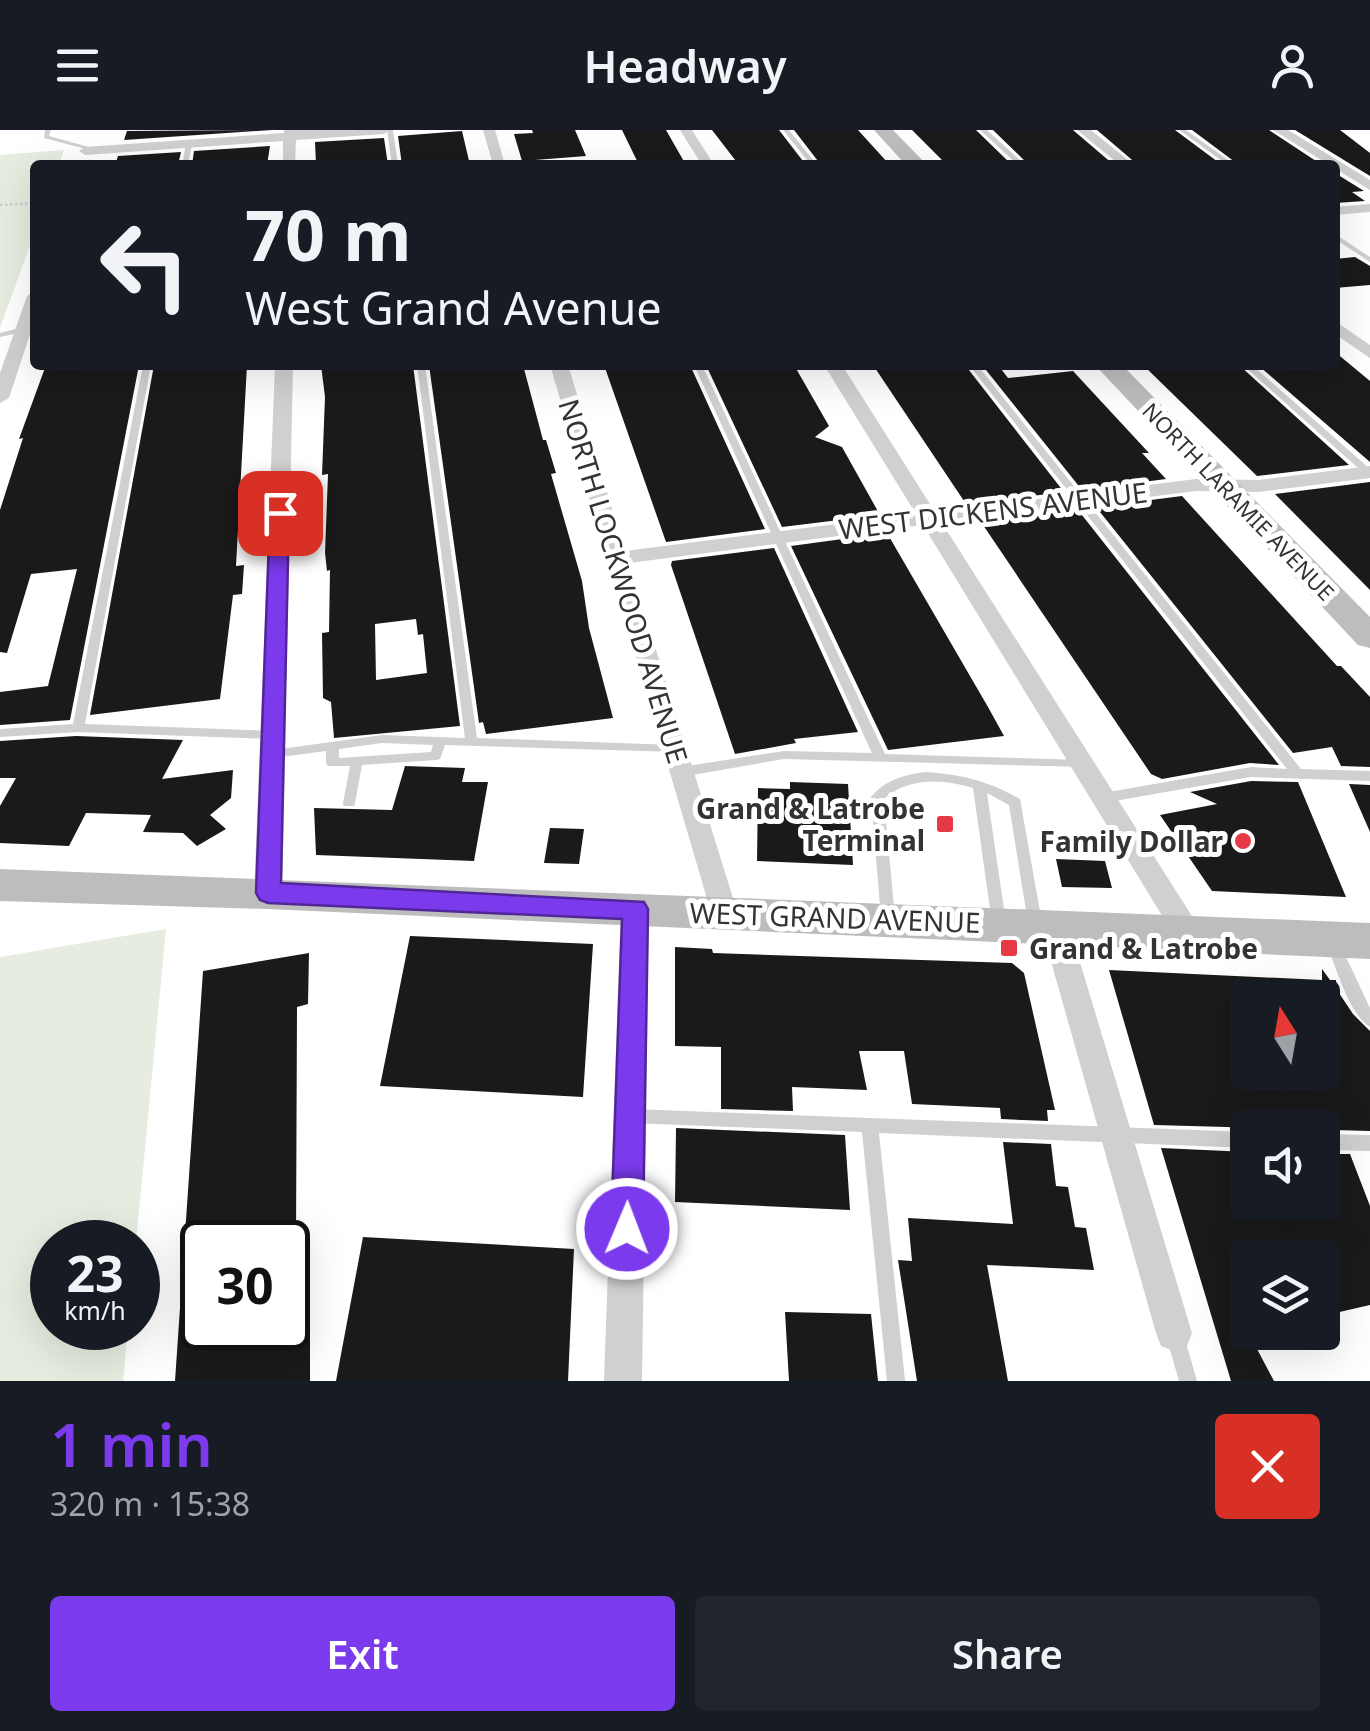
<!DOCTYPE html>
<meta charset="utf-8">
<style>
:root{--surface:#171b24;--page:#20242c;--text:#f1f3f6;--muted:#9ea1a6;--accent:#7c3aed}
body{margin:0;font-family:"Noto Sans",sans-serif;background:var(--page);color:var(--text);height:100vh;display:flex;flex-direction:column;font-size:38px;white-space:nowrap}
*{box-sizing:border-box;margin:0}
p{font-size:32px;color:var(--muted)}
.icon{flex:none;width:55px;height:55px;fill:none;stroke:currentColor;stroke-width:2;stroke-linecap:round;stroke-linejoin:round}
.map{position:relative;height:1251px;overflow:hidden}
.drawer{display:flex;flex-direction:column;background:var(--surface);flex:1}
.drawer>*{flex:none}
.hud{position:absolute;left:30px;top:30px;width:1310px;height:210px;border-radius:10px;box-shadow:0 10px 40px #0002;background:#171b24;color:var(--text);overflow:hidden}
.needle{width:65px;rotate:349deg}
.tools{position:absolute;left:1230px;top:850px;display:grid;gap:20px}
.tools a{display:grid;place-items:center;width:110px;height:110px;border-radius:10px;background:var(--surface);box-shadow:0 10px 40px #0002;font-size:50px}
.speed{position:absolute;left:30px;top:1090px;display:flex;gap:20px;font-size:50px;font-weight:700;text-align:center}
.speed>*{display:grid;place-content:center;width:130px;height:130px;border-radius:50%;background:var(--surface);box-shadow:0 10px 40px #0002;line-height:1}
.speed small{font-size:25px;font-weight:400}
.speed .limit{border:5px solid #111;border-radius:15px;background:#fff;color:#111}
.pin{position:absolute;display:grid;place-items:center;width:85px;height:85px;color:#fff;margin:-42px;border-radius:20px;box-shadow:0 5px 15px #0006}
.me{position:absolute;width:110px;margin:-55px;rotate:1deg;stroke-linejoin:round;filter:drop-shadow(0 0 8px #0008)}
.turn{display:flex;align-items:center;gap:35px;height:210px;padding:0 50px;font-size:45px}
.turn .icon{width:130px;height:130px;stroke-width:2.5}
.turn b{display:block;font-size:70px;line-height:85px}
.round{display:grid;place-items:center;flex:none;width:105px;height:105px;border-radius:10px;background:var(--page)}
.overview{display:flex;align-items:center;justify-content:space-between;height:170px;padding:0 50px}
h1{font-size:60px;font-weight:600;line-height:75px;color:var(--accent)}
.primary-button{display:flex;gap:20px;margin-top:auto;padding:20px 50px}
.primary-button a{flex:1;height:115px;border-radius:10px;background:var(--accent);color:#fff;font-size:40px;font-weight:600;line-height:115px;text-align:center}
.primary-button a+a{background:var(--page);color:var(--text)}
header{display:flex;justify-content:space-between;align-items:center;height:130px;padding:0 50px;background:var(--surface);font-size:45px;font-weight:600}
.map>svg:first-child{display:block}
.green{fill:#e6ecdf}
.building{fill:#1a1a1a;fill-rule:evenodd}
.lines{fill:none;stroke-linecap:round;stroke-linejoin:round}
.path{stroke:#cdcdcd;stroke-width:2.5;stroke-dasharray:2.5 2.5;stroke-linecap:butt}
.lane{fill:#d0d0d0;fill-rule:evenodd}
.street{fill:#d0d0d0;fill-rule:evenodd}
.secondary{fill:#bdbdbd;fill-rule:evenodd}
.route{fill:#7c3aed;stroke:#51269a;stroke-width:2.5}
.poi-dot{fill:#e63946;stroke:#fff;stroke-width:4}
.labels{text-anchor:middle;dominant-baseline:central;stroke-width:10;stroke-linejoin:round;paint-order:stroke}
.far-street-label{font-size:22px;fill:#333;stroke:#fff}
.street-label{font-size:28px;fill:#333;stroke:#fff}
.poi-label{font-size:28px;font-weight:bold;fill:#333;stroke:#fff;text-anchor:end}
</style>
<header><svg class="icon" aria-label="menu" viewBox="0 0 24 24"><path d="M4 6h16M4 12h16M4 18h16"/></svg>Headway<svg class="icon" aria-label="person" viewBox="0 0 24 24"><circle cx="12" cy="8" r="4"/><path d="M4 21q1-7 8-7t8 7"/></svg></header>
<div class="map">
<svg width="1370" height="1251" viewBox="0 0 1370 1251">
<rect width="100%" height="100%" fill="#fff"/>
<path class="green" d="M64,20L59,35H35V101L0,198V25Z
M166,799L136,1112H52V1198H128L123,1251H0V827Z"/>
<path class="building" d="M272,0L124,10L127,1Z
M532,0H575L586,26L522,31L514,4L533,3Z
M622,0H666L686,35H639Z
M712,0H779L806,35H739Z
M794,0H858L888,33L821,35Z
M912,0H976L1012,35H947Z
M993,0H1073L1114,35H1029Z
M1097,0H1175L1222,35H1138Z
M1192,0H1269L1322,35H1239Z
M1295,0H1340L1370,23V46Z
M462,1L470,35H402L398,6Z
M384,8L388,35H316L315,12Z
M270,16L267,35H192L194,21Z
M181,22L178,35H115L118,26Z
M1335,43L1364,61L1352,62L1365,71L1335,73Z
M1355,127L1370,136V155L1335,158V129Z
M1335,222L1370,251V332L1258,235H1266V239L1335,235Z
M46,235H139L70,590L0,595V562L48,556L77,439L31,444L7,523L0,522V380L23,308L19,309Z
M154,235H247L236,436L244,435L242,464L233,465L220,569L90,585Z
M321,235H413L460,596L334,608L331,572L323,568L322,503L329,502L330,440L327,441L325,423L328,344L322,345L325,267ZM416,489L418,505L423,504L427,543L376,550L375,494Z
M429,235H523L543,310H546L556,343L551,344L582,451L589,498L613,588L486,604L483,592L479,593Z
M604,235H690L765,399L666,412Z
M706,235H794L829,296L815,307L842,317L880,385L782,397Z
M873,235H911L916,239L965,235L1064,362L966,374Z
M982,235H998L1008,248L1073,241L1149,323H1142L1166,349L1082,360Z
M1143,235H1239L1349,335L1257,346Z
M1370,352V460L1275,364Z
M1182,366L1337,536H1341L1370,567V637L1341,636L1332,617L1293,623L1096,377Z
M1078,380L1279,635L1250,633L1162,649L1151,644L981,392Z
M887,403L988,577L1004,606L888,620L791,416Z
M774,418L858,602L794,609L796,613L735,624L671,435L672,431Z
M76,606L183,610L162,649L233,640L231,668L210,685L226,699L197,716L183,703L143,702L151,685L86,683L69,716L0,713V676L16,648H0V611Z
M405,636L465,638L462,652H488L474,731L316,725L314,678L392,680Z
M1251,651L1298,652L1346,767L1212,761L1160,685L1217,674L1190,662Z
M790,652L848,654L853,735L757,731L758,658L790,659Z
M1349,654L1370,655V702Z
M550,698L584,699L579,734L544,733Z
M1056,729L1105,731L1112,758L1062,757Z
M410,806L593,814L583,967L380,956Z
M675,817L712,819L713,823L1012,833L1024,843L1055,980H1047L1048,991L1001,989L1000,978L912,974L904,921H859L867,960L792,957L793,981L721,979V917L675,916Z
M309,823L308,874L297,877L296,1112H202V1198H288V1162L310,1157V1251H175L203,841Z
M1322,839L1330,850H1336L1337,860L1353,884L1370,901V1001L1154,995L1109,840L1322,850ZM1248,868H1322V942H1248Z
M676,998L845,1005L850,1080L675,1072Z
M1003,1012L1051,1014L1056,1056L1068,1057L1075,1097L1086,1098L1094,1140L987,1135L1008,1251H917L898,1130L912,1131L908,1088L1013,1094Z
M1161,1018L1248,1022V1072H1322V1024H1350L1370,1076V1175L1322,1186V1128H1248V1202L1274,1251H1231Z
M363,1107L574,1119L568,1251H336Z
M785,1182L871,1184L878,1251H789Z"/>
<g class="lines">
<path class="path" d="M0,75L35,73"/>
<path class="lane" d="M45,0H51L49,6L89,17L86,19L44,8Z
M387,0H393L398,35H392Z
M783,0H789L817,35H811Z
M980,0H987L1025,35H1018Z
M1179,0H1186L1235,35H1228Z
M189,12L192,14L188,35H182L186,14Z
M1335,104L1370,127V132L1335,109Z
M24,197L28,199L27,201L0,207V203Z
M143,235H151L85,594L273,601L279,605L273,609L78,602L0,607V599L73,594Z
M417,235H425L477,608L674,615L680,619L678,622L445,615L440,629L436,630L362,635L355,673L354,676H344L343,673L350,636H328L326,633V621L273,628L269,627L267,624L269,621L273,620L382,605L465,608ZM382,613L433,615L431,622L339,628V619Z
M694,235H702L885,624L1082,630L1088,634L1086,637L784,629L681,647L677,645L675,642L677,639L681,637L784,621L872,623Z
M969,235H977L1301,639L1370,641V651L1251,647L1103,673L1098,671L1097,668L1098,665L1103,663L1251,637L1287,639Z
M1243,235H1252L1370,339V347L1367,346Z
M925,642C961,644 988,651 1020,669L1042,793L1040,797L1035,799L1030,797L1028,793L1009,675L987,663L1006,793L1004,797L999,799L994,797L992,793L973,658C942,649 909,647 884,669L895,788L893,792L888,794L883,792L881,788L871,667C885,650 903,645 925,642Z
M1334,810L1339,812L1370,878V897C1349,884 1337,839 1327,816L1329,812Z
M631,979L1248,1002V1018L879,1003L905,1251H887L862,1002L631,993L625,991L623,986L625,981Z
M1322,1004L1370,1005V1021L1322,1020Z
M1175,1197L1182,1199L1184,1206L1197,1251H1179L1166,1206L1168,1199Z"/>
<path class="street" d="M284,0H390L384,4L296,10L295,35H283V11L85,25L79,21L85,17L284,3Z
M483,0H495L505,35H493Z
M680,0H692L714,35H702Z
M1077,0H1091L1134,35H1120Z
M1273,0H1288L1370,50V60Z
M1370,74V82L1335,85V77Z
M35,161V189L9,268L0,273V243L27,166Z
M1335,191L1370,215V228L1335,204Z
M275,235H293L282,763L278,771L268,774L258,771L254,763Z
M550,235H568L625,421L916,384L824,235H842L935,382L1196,349L1258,350L1370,336V348L1258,362L1196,361L942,393L1197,794L1201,802L1197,810L1187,814L1177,810L923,395L629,433L737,781L733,789L723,792L713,789Z
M635,768L645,771L649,779L642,1251H604L621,779L625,771Z
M1055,785L1065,788L1069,796L1192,1203L1187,1216L1174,1221L1161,1216L1156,1203L1041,796L1045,788Z"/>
<path class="secondary" d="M874,0H893L927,35H906Z
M1095,235H1122L1370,487V518L1358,515Z
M0,739L1370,793V829L268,779L0,771Z"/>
</g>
<path class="route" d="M280,378L289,383L281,753L644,772L648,779L643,1099L638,1110L627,1115L616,1110L611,1099L622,789L268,773L260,770L256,763L270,383Z"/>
<g class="poi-dot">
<rect x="935" y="684" width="20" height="20" rx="5"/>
<circle cx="1243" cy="711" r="10"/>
<rect x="999" y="808" width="20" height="20" rx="5"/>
</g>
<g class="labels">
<g class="far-street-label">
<text transform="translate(1239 371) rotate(46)">NORTH LARAMIE AVENUE</text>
</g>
<g class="street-label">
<text transform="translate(993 380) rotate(-7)">WEST DICKENS AVENUE</text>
<text transform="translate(624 451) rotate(73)">NORTH LOCKWOOD AVENUE</text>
<text transform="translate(835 787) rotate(2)">WEST GRAND AVENUE</text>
</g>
<g class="poi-label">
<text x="925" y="678">Grand &amp; Latrobe<tspan x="925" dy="32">Terminal</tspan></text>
<text x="1223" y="711">Family Dollar</text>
<text x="1029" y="818" text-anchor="start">Grand &amp; Latrobe</text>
</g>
</g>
</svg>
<div class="tools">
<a><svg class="needle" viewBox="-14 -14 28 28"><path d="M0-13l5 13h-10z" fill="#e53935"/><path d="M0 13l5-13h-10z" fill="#9ea1a6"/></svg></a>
<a><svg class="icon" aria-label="sound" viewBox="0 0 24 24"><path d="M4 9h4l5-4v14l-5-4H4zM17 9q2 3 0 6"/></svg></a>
<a><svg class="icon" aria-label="layers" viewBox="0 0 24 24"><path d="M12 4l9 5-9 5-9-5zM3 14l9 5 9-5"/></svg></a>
</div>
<div class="speed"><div>23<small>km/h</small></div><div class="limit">30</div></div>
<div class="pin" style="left:280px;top:383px;background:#d93025"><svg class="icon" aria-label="arrive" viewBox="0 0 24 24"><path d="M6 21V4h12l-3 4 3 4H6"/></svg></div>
<svg class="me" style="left:627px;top:1099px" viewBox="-20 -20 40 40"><circle r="17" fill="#7c3aed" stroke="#fff" stroke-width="3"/><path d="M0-11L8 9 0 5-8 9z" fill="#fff"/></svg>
<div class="hud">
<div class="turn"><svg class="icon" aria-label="left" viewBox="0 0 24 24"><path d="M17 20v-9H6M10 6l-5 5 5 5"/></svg><div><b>70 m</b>West Grand Avenue</div></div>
</div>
</div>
<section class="drawer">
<div class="overview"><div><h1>1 min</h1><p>320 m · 15:38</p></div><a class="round" style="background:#d93025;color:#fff"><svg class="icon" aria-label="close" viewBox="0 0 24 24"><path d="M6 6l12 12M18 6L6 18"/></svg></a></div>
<div class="primary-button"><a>Exit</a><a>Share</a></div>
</section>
